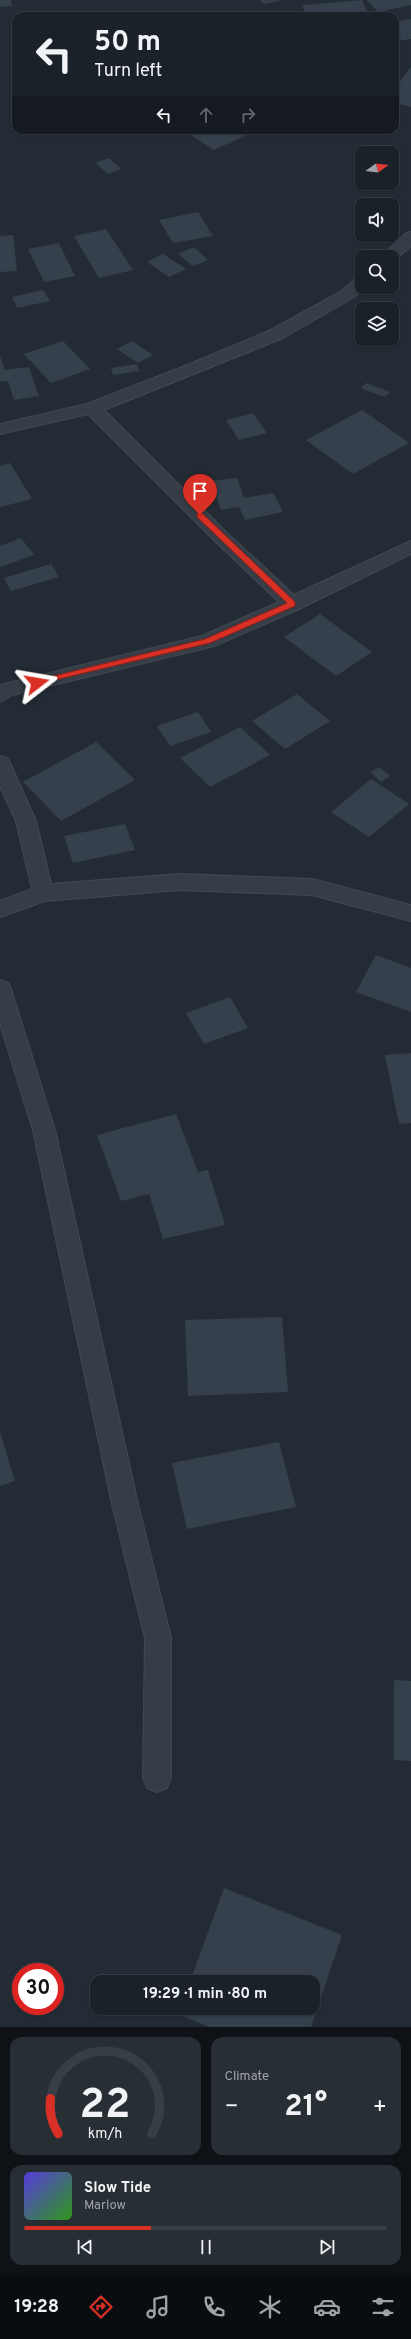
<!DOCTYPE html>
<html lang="en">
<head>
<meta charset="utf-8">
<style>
	body { margin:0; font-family:Overpass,sans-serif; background:#272e34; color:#f1f3f6; height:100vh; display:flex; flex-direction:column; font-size:15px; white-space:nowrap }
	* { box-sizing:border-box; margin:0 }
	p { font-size:13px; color:#9fa3a8 }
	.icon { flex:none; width:22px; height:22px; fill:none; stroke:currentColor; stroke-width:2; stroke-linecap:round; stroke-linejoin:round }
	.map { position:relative; height:2027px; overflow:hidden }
	.sheet { display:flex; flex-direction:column; gap:10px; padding:10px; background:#0e1216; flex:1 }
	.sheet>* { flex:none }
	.hud { position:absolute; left:12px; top:12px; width:387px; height:122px; border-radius:12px; box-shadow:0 1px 3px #0004,0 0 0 1px #383e45; background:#1a2128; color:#f1f3f6; overflow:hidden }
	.needle { width:26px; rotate:75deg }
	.tools { position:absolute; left:355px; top:146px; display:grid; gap:8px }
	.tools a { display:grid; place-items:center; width:44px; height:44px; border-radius:8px; background:#1a2128; box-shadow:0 1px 3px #0004,0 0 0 1px #383e45; font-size:20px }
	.speed { position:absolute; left:12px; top:1963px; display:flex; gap:8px; font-size:20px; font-weight:700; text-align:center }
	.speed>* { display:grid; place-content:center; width:52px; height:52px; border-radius:50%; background:#1a2128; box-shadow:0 1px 3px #0004,0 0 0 1px #383e45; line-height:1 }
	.speed .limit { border:6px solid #d22; background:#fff; color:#111 }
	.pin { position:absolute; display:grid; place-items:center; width:34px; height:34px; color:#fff; margin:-41px -17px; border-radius:50% 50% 50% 0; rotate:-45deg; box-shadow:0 0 4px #0007 }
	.pin .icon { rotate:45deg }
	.me { position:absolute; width:44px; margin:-22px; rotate:76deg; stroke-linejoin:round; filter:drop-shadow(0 0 3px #0008) }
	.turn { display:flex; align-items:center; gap:14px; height:84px; padding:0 16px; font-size:18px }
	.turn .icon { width:52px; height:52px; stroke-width:2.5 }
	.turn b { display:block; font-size:28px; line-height:34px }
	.lanes { display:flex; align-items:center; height:38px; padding:0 16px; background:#0003; justify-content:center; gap:20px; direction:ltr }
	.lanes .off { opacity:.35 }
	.big { font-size:30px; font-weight:700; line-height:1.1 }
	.sheet .widget { flex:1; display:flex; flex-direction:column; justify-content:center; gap:6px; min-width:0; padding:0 14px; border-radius:12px; background:#272e34 }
	.sheet .dial { align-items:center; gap:0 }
	.dial svg { height:104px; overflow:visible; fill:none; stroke:#383e45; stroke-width:7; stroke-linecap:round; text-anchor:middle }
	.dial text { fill:#f1f3f6; stroke:none }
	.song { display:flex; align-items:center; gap:12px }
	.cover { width:48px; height:48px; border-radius:6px; background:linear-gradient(135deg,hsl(250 70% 55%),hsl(110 70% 35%)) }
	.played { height:4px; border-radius:2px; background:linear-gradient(90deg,#d93025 35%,#383e45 35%) }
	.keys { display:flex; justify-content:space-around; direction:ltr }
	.heat { display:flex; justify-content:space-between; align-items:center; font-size:22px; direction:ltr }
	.sheet .tiles { flex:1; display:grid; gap:10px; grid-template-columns:1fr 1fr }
	.widget:last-child { grid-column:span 2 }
	.trip { position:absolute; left:90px; top:1975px; width:230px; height:40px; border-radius:12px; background:#1a2128; box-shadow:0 1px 3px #0004,0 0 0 1px #383e45; font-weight:700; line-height:40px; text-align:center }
	.menu { display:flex; height:64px; justify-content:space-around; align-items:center; background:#0a0d10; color:#9fa3a8 }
	.menu .icon { width:28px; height:28px }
	.menu .current { color:#d93025 }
	.menu b { font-size:18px; color:#f1f3f6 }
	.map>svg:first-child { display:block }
	.building { fill:#35404c }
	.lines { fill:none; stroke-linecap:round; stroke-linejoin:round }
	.street-casing { stroke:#424953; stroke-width:2 }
	.street { fill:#363d46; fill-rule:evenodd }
	.route { fill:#d93025; stroke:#8d1f18 }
</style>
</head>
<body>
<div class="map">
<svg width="411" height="2027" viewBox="0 0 411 2027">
	<rect width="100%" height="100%" fill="#232c35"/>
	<!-- building -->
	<g class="building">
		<path d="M 0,0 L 11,0 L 12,6 L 0,7 Z"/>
		<path d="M 260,0 L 280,0 L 280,1 L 263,4 Z"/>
		<path d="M 362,0 L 369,16 L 306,16 L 302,5 Z"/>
		<path d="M 367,0 L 411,0 L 411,5 L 378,12 Z"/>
		<path d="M 411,19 L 411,39 L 395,41 L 395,21 Z"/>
		<path d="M 411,67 L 411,107 L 395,103 L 395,87 Z"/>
		<path d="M 183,130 L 258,130 L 214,150 Z"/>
		<path d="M 109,158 L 121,169 L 108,174 L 95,163 Z"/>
		<path d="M 198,212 L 213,236 L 173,243 L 159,220 Z"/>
		<path d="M 106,229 L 133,270 L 99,278 L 74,236 Z"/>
		<path d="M 13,235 L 17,271 L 0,272 L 0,236 Z"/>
		<path d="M 59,243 L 75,276 L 44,282 L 28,249 Z"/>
		<path d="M 194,247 L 208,260 L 193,266 L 178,254 Z"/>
		<path d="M 163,254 L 186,269 L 169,277 L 147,262 Z"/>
		<path d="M 43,290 L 50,301 L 17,308 L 12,297 Z"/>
		<path d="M 63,341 L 90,369 L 51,383 L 24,354 Z"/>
		<path d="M 132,341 L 153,355 L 138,363 L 117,349 Z"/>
		<path d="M 0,356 L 5,370 L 29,367 L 39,396 L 14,400 L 8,381 L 0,382 Z"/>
		<path d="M 137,364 L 140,371 L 113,375 L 111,368 Z"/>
		<path d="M 366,383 L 390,392 L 384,397 L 361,388 Z"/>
		<path d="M 362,410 L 409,443 L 353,474 L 306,440 Z"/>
		<path d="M 253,413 L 267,433 L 239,440 L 226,420 Z"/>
		<path d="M 10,463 L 32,499 L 0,507 L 0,466 Z"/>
		<path d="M 237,478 L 244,498 L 273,493 L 283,512 L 245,520 L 239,507 L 221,510 L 211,481 Z"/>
		<path d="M 21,538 L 34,555 L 0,567 L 0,546 Z"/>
		<path d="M 51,564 L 59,577 L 11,591 L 4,578 Z"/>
		<path d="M 320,614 L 372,652 L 336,676 L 284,637 Z"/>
		<path d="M 297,694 L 330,721 L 285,749 L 252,721 Z"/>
		<path d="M 198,712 L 211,732 L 170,746 L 157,726 Z"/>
		<path d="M 240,727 L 270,755 L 210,787 L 180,758 Z"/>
		<path d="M 96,742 L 135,780 L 61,821 L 23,782 Z"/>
		<path d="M 379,767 L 390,776 L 381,782 L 370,772 Z"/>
		<path d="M 371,779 L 409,804 L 369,837 L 331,812 Z"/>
		<path d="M 125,824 L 135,850 L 73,863 L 64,836 Z"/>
		<path d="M 376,955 L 411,968 L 411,1012 L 356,992 Z"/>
		<path d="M 230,997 L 248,1028 L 204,1044 L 186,1013 Z"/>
		<path d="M 411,1053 L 411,1123 L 399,1124 L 385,1055 Z"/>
		<path d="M 176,1114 L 198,1172 L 208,1170 L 225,1225 L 163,1239 L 149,1194 L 121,1201 L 97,1135 Z"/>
		<path d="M 282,1317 L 288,1392 L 188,1396 L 185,1320 Z"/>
		<path d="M 0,1432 L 15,1481 L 0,1486 Z"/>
		<path d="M 279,1442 L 296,1507 L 187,1529 L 172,1463 Z"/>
		<path d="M 394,1680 L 411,1681 L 411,1761 L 394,1760 Z"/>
		<path d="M 224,1888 L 342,1935 L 311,2027 L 209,2027 L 178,2014 L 181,2008 L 313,2008 L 313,1982 L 190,1982 Z"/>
	</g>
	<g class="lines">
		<defs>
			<g id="street">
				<path d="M 411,232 L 411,246 L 395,260 L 392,261 L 392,257 L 381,257 L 405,234 Z"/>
				<path d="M 362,276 L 362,287 L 365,287 L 354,297 L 283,338 L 104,410 L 227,533 L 294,595 L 411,541 L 411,554 L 299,609 L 214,646 L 12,695 L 0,702 L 0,685 L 202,636 L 279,602 L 215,541 L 88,414 L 0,434 L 0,424 L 87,404 L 185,366 L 271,330 L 342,291 L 356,278 Z"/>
				<path d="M 0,756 L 7,758 L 10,763 L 36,821 L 51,884 L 179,874 L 312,879 L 411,905 L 411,921 L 312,895 L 179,890 L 45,901 L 0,917 L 0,901 L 32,889 L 16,821 L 0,786 Z"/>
				<path d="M 0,980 L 8,983 L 11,989 L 55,1130 L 138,1504 L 171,1638 L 171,1778 L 167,1788 L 157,1792 L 147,1788 L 143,1778 L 145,1638 L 112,1504 L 33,1130 L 0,1024 Z"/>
			</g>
		</defs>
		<!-- street casing -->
		<use href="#street" class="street-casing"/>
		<!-- street -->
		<use href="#street" class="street"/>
	</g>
	<!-- route -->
	<path class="route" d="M 197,513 L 202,513 L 295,602 L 295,606 L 210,643 L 34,685 L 34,681 L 37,680 L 205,639 L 287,603 L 197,517 Z"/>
</svg>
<div class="tools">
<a><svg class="needle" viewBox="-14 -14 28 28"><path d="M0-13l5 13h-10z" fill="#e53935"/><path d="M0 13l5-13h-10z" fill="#9fa3a8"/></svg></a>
<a><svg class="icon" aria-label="sound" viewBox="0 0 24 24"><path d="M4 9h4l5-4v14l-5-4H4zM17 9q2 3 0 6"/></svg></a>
<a><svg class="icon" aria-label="search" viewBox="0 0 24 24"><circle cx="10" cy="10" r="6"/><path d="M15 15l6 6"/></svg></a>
<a><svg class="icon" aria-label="layers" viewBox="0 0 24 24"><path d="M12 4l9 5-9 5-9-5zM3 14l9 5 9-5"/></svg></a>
</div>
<div class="speed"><div class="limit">30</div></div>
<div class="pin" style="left:200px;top:515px;background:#d93025"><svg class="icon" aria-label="arrive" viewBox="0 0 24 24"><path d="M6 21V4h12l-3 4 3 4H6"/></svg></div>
<svg class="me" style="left:37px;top:683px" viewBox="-20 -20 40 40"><path d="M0-17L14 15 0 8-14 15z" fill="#d93025" stroke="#fff" stroke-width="4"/></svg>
<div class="trip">19:29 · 1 min · 80 m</div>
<div class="hud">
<div class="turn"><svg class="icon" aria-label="left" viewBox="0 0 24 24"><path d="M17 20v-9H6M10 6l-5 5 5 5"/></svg><div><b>50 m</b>Turn left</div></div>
<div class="lanes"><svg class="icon" aria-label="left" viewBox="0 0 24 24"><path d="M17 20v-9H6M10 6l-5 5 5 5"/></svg><svg class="icon off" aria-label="ahead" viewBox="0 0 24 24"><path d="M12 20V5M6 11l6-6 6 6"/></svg><svg class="icon off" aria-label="right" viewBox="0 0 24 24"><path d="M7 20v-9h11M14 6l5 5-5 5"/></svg></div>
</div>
</div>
<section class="sheet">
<div class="tiles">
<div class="widget dial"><svg viewBox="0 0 100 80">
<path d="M14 69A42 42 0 1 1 86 69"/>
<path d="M14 69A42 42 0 0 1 8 42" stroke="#d93025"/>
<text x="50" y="56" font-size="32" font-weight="700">22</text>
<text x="50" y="72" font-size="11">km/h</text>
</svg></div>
<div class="widget"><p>Climate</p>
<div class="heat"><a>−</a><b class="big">21°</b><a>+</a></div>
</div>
<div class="widget">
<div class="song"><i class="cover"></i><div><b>Slow Tide</b><p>Marlow</p></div></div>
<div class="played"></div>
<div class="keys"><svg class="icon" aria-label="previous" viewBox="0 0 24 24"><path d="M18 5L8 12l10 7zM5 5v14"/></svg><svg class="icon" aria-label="pause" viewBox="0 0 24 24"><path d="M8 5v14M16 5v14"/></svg><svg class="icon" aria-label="next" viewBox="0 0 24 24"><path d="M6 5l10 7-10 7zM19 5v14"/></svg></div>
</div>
</div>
</section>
<nav class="menu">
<b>19:28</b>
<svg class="icon current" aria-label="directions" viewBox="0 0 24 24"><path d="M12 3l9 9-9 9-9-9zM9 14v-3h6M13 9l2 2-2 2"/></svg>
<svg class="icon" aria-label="music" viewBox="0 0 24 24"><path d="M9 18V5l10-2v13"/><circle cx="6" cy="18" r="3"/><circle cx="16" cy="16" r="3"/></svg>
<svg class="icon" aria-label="phone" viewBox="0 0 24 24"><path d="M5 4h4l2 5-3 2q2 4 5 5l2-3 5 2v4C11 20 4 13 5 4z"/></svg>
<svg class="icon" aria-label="climate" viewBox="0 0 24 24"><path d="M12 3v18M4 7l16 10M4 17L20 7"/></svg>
<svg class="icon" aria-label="car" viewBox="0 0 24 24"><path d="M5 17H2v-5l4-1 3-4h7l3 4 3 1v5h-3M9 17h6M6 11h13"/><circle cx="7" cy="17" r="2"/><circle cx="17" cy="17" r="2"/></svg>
<svg class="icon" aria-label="filters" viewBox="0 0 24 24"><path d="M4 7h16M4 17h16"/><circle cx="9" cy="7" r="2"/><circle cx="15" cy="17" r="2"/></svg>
</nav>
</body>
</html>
